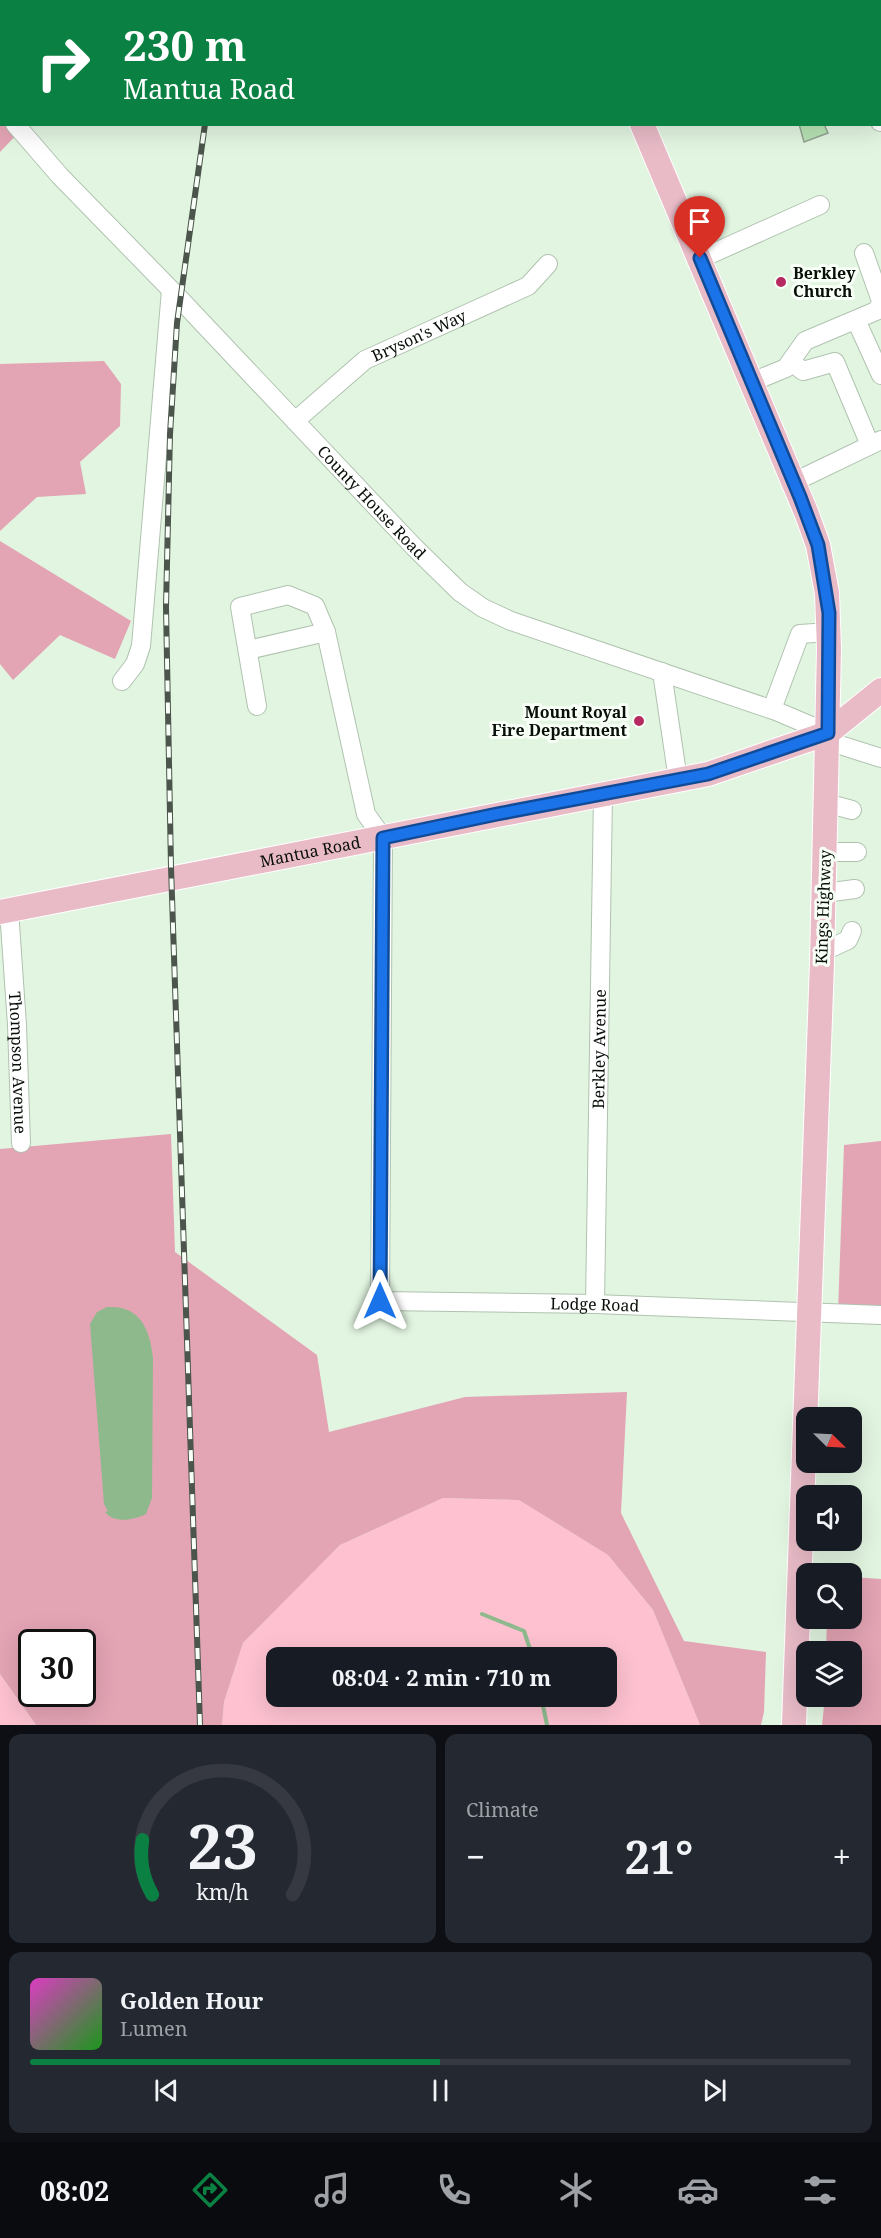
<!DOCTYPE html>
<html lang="en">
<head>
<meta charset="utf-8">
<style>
	body { margin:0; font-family:"Noto Serif",serif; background:#242831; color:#f1f3f6; height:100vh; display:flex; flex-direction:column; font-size:22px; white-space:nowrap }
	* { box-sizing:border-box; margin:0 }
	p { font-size:20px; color:#9ea1a6 }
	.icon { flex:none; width:33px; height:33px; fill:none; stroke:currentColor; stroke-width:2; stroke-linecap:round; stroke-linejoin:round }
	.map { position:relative; height:1725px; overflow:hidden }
	.drawer { display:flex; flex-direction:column; gap:9px; padding:9px; background:#0d0f14; flex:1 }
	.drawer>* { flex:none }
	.top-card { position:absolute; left:0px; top:0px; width:882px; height:126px; box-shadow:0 6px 24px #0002; background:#0b8043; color:#fff; overflow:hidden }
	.needle { width:39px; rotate:114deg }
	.buttons { position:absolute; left:796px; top:1407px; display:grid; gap:12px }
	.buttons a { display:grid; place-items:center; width:66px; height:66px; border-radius:12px; background:#171b24; box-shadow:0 6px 24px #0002; font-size:30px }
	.speed { position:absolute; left:18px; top:1629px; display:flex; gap:12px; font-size:30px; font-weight:700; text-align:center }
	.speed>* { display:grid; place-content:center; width:78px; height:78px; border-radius:50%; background:#171b24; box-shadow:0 6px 24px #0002; line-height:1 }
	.speed .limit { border:3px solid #111; border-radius:9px; background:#fff; color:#111 }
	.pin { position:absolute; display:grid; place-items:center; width:51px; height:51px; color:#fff; margin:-62px -26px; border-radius:50% 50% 50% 0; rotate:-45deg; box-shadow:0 0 6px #0007 }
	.pin .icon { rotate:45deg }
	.me { position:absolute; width:66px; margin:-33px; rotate:0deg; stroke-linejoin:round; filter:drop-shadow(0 0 4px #0008) }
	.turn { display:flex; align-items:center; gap:21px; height:126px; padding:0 24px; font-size:27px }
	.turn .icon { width:78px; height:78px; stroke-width:2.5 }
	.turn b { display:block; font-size:42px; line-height:51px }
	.big { font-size:45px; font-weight:700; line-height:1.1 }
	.drawer .widget { flex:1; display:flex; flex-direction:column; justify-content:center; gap:9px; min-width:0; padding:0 21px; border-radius:12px; background:#242831 }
	.drawer .dial { align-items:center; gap:0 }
	.dial svg { height:156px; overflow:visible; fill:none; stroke:#363941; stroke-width:7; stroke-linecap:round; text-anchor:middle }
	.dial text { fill:#f1f3f6; stroke:none }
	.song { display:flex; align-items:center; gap:18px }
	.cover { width:72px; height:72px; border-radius:9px; background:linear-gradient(135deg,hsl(310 70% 55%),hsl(120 70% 35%)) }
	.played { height:6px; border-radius:3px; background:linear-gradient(90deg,#0b8043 50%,#363941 50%) }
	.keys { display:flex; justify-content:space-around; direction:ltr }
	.heat { display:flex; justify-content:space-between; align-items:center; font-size:33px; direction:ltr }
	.drawer .tiles { flex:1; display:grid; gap:9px; grid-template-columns:1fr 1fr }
	.widget:last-child { grid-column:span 2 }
	.trip { position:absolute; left:266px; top:1647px; width:351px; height:60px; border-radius:12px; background:#171b24; box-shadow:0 6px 24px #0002; font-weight:700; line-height:60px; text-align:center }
	.tab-bar { display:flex; height:96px; justify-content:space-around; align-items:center; background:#090b0e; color:#9ea1a6 }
	.tab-bar .icon { width:42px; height:42px }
	.tab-bar .active { color:#0b8043 }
	.tab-bar b { font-size:27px; color:#f1f3f6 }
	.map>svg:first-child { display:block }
	.green { fill:#fdc1d0; fill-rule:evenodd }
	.forest { fill:#e3a4b4; fill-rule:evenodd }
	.water { fill:#8eb98d }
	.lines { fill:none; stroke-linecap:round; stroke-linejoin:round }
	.stream { stroke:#8eb98d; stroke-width:4 }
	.building { fill:#b7e3b5; stroke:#92a491; stroke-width:1.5 }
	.minor-casing { stroke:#b0c3b0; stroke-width:20 }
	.major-casing { stroke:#fff; stroke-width:26 }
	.minor { stroke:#fff; stroke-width:18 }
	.major { stroke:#e8bbc7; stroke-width:24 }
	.rail-casing { stroke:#4b554b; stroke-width:6 }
	.rail { stroke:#f7fff6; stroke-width:4; stroke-dasharray:11; stroke-linecap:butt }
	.route-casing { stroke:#114b97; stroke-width:15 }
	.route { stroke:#1a73e8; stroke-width:10 }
	.poi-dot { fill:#b62a61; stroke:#f7fff6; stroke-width:2 }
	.labels { text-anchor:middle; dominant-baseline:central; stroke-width:6; stroke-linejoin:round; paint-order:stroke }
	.poi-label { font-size:16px; font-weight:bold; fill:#080e08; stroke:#f7fff6; text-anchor:start }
	.street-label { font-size:16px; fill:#080e08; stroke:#f7fff6 }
</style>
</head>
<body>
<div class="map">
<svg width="881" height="1725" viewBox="0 0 881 1725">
	<rect width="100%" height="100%" fill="#e2f5e1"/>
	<!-- green -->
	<g class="green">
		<path d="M 443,1498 L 519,1500 L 608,1555 L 653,1610 L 700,1725 L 222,1725 L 224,1702 L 243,1643 L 340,1545 ZM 276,1658 L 606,1658 L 606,1696 L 276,1696 Z"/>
		<path d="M 0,1674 L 36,1725 L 0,1725 Z"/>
	</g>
	<!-- forest -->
	<g class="forest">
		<path d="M 0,105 L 2,124 L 18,125 L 22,129 L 0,152 Z"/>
		<path d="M 104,361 L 121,384 L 120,426 L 80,462 L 86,494 L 37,497 L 0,531 L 0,364 Z"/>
		<path d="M 0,541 L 131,621 L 115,659 L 60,635 L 13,680 L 0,664 Z"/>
		<path d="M 171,1134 L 175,1252 L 317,1355 L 329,1432 L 465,1397 L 627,1392 L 621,1513 L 684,1641 L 766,1652 L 764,1712 L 761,1725 L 700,1725 L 653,1610 L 608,1555 L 519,1500 L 443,1498 L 340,1545 L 243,1643 L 224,1702 L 222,1725 L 36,1725 L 0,1674 L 0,1149 ZM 32,1642 L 82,1642 L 82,1694 L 32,1694 Z"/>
		<path d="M 881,1141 L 881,1313 L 838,1312 L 844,1145 Z"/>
		<path d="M 852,1577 L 881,1579 L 881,1725 L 822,1725 L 825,1697 L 852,1696 L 852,1652 L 826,1651 L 827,1619 L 852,1618 Z"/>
	</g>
	<!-- water -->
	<path class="water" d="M 107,1307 C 140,1305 150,1329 153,1358 L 152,1498 L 146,1514 C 134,1520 114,1524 105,1512 L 108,1511 L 104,1504 L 90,1324 L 97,1312 Z"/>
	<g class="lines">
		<!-- stream -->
		<g class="stream">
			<path d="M 482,1614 L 524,1631 L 533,1658"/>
			<path d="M 541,1696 L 547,1725"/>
		</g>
	</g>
	<!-- building -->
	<path class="building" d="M 799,124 L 824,124 L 828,133 L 804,142 Z"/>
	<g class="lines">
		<defs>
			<g id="minor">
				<path d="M 820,0 L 821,2"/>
				<path d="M 79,2 L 79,0"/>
				<path d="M 0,83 L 2,81"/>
				<path d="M 0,107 L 2,108"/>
				<path d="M 880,122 L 881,122"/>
				<path id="s1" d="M 15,124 L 60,176 L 179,298 L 414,547 L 460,592 L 483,608 L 511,621 L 776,711 L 828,733 L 840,745 L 881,758"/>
				<path d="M 864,253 L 881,301"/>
				<path d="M 700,259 L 820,205"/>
				<path d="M 856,320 L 881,375"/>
				<path d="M 791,362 L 803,371 L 835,362 L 870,445"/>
				<path d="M 752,382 L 786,368 L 805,341 L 876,311 L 881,304"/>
				<path id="s2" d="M 295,421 L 365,360 L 528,286 L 548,264"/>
				<path d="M 794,482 L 881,440"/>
				<path d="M 248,650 L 326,632"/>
				<path d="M 662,672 L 678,780"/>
				<path d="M 122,681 L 135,664 L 141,646 L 171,290"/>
				<path id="s3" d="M 257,706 L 240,607 L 288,595 L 315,606 L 326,632 L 366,814 L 383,838 L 380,1301 L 595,1304 L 881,1315"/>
				<path d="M 772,709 L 800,634 L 829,632"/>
				<path d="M 826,803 L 852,810"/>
				<path d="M 825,852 L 857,852"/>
				<path d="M 824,893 L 855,889"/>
				<path id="s4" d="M 9,910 L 17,1025 L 21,1143"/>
				<path d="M 822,952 L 848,940 L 852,931"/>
				<path id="s5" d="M 595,1304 L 603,794"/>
			</g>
			<g id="major">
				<path d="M 589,0 L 589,2"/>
				<path d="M 642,124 L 806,512 L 818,545 L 827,593 L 829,649 L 822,963 L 794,1725"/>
				<path id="s6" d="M 0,912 L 708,774 L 828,733 L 881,690"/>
			</g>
		</defs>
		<!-- minor casing -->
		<use href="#minor" class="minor-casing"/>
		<!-- major casing -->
		<use href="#major" class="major-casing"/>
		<!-- minor -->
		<use href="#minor" class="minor"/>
		<!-- major -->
		<use href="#major" class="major"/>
		<defs>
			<g id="rail">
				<path d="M 224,2 L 224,0"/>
				<path d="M 200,1725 L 171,867 L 166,607 L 170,434 L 177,323 L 205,124"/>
			</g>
		</defs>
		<!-- rail casing -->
		<use href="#rail" class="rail-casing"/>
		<!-- rail -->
		<use href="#rail" class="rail"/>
	</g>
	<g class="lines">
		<defs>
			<path id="route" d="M 380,1301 L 383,838 L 497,814 L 708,774 L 828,733 L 829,613 L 818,545 L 800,497 L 700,258"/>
		</defs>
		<!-- route casing -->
		<use href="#route" class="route-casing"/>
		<!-- route -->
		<use href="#route" class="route"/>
	</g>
	<!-- markers -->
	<g class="poi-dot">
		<circle cx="781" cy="282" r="6"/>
		<circle cx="639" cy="721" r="6"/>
	</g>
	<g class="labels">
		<!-- poi labels -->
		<g class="poi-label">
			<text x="793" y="273">Berkley<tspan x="793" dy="18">Church</tspan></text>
			<text x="627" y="712" text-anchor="end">Mount Royal<tspan x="627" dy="18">Fire Department</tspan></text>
		</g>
		<!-- street labels -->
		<g class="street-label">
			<text stroke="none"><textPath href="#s2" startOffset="152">Bryson's Way</textPath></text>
			<text stroke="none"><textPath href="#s1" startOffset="520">County House Road</textPath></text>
			<text stroke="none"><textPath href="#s6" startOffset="316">Mantua Road</textPath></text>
			<text transform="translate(823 907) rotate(-88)">Kings Highway</text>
			<text stroke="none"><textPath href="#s5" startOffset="255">Berkley Avenue</textPath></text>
			<text stroke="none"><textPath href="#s4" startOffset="153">Thompson Avenue</textPath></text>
			<text stroke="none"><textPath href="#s3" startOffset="1101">Lodge Road</textPath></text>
		</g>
	</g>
</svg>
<div class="buttons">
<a><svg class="needle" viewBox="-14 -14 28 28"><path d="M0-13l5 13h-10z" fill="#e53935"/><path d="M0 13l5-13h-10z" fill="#9ea1a6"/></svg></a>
<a><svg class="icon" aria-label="sound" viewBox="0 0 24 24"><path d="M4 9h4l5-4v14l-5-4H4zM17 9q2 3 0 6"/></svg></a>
<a><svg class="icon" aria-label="search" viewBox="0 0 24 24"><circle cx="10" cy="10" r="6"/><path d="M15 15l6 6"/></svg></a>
<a><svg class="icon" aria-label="layers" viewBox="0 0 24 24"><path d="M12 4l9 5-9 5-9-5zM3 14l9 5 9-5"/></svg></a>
</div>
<div class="speed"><div class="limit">30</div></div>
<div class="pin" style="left:700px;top:258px;background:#d93025"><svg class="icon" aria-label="arrive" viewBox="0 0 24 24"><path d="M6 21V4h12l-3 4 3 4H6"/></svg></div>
<svg class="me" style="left:380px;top:1301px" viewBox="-20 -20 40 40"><path d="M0-17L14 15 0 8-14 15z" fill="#1a73e8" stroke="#fff" stroke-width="4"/></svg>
<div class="trip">08:04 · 2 min · 710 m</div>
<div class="top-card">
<div class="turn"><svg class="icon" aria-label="right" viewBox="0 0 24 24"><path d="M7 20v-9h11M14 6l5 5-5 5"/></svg><div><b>230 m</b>Mantua Road</div></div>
</div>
</div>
<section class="drawer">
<div class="tiles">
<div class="widget dial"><svg viewBox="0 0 100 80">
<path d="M14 69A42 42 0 1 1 86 69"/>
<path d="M14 69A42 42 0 0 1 9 41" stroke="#0b8043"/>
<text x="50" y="56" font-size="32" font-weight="700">23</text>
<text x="50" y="72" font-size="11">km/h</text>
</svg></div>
<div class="widget"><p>Climate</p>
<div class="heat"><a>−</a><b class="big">21°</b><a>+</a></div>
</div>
<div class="widget">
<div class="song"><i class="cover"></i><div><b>Golden Hour</b><p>Lumen</p></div></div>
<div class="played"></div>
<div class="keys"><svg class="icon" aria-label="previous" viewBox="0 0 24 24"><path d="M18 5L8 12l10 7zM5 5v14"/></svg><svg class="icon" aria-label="pause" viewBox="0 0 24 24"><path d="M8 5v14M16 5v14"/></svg><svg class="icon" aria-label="next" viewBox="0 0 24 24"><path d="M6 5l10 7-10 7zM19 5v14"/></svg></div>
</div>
</div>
</section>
<nav class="tab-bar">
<b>08:02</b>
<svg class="icon active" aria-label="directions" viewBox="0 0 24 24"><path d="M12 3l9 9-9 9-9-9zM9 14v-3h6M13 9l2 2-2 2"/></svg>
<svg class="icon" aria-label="music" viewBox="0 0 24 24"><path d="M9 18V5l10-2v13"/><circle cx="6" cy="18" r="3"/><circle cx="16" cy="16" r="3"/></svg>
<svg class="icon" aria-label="phone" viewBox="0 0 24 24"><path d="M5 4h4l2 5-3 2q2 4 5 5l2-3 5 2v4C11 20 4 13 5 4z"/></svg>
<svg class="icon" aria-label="climate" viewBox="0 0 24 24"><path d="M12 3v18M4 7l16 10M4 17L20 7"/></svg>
<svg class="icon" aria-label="car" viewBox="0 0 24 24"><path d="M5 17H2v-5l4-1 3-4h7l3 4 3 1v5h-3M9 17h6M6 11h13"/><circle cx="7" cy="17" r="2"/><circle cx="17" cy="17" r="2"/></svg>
<svg class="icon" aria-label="filters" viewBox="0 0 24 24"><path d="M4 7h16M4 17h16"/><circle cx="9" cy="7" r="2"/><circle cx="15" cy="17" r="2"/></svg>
</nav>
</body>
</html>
